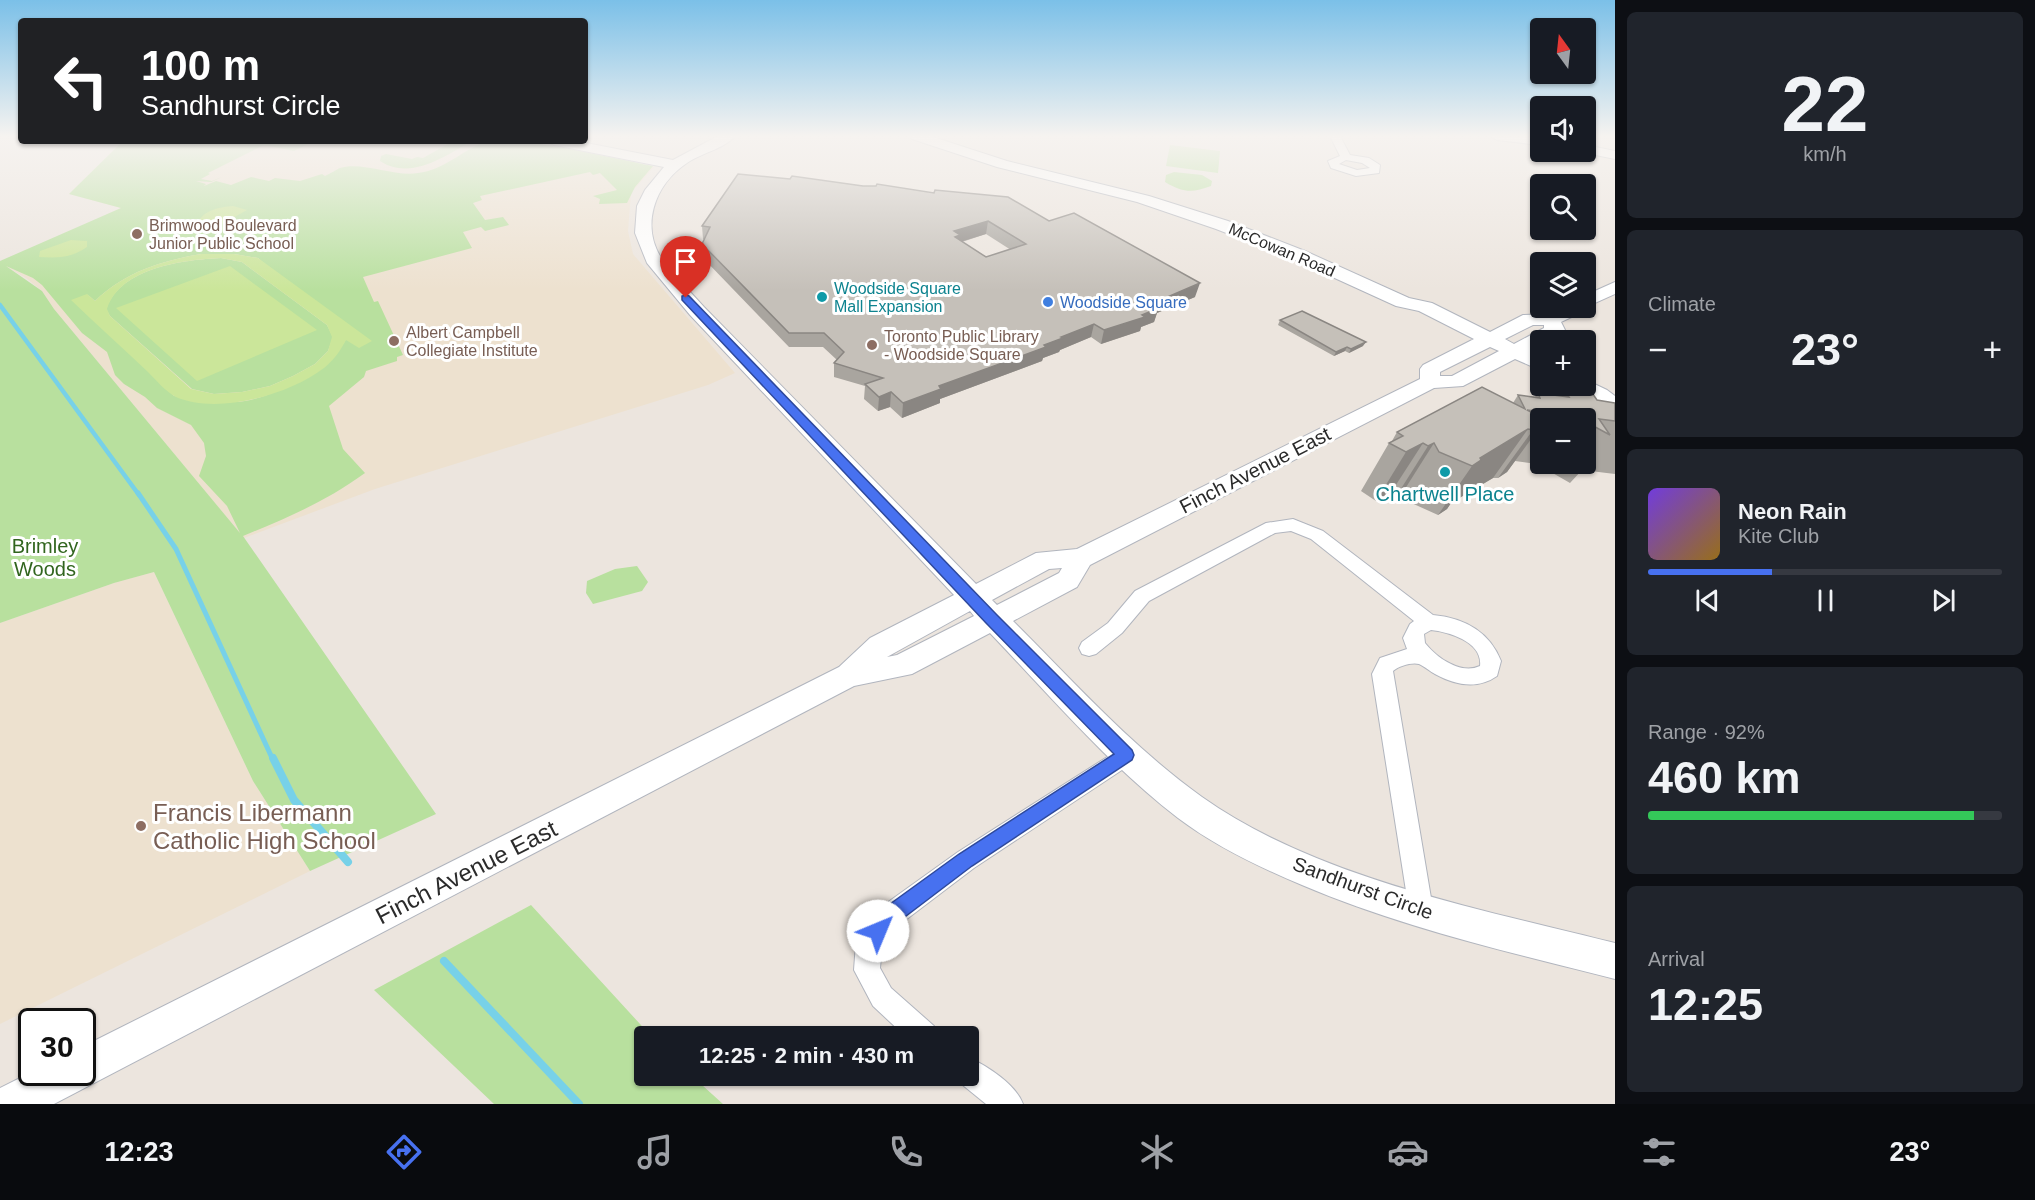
<!DOCTYPE html>
<html lang="en">
<head>
<meta charset="utf-8">
<style>
	body { margin:0; font-family:Arial,sans-serif; background:#20242c; color:#f1f3f6; height:100vh; display:flex; flex-direction:column; font-size:22px; white-space:nowrap }
	* { box-sizing:border-box; margin:0 }
	p { font-size:20px; color:#9ea1a6 }
	.icon { flex:none; width:33px; height:33px; fill:none; stroke:currentColor; stroke-width:2; stroke-linecap:round; stroke-linejoin:round }
	.map { position:relative; flex:1; overflow:hidden }
	.panel { display:flex; flex-direction:column; gap:12px; padding:12px; background:#0d0f14; width:420px }
	.panel>* { flex:none }
	.hud { position:absolute; left:18px; top:18px; width:570px; height:126px; border-radius:6px; box-shadow:0 2px 4px #0004; background:#202124; color:#fff; overflow:hidden }
	.needle { width:39px; rotate:345deg }
	.controls { position:absolute; left:1530px; top:18px; display:grid; gap:12px }
	.controls a { display:grid; place-items:center; width:66px; height:66px; border-radius:6px; background:#171b24; box-shadow:0 2px 4px #0004; font-size:30px }
	.speed { position:absolute; left:18px; top:1008px; display:flex; gap:12px; font-size:30px; font-weight:700; text-align:center }
	.speed>* { display:grid; place-content:center; width:78px; height:78px; border-radius:50%; background:#171b24; box-shadow:0 2px 4px #0004; line-height:1 }
	.speed .limit { border:3px solid #111; border-radius:9px; background:#fff; color:#111 }
	.pin { position:absolute; display:grid; place-items:center; width:51px; height:51px; color:#fff; margin:-62px -26px; border-radius:50% 50% 50% 0; rotate:-45deg; box-shadow:0 0 6px #0007 }
	.pin .icon { rotate:45deg }
	.me { position:absolute; width:66px; margin:-33px; rotate:45deg; stroke-linejoin:round; filter:drop-shadow(0 0 4px #0008) }
	.turn { display:flex; align-items:center; gap:21px; height:126px; padding:0 24px; font-size:27px }
	.turn .icon { width:78px; height:78px; stroke-width:2.5 }
	.turn b { display:block; font-size:42px; line-height:51px }
	.big { font-size:45px; font-weight:700; line-height:1.1 }
	.panel .card { flex:1; display:flex; flex-direction:column; justify-content:center; gap:9px; min-width:0; padding:0 21px; border-radius:9px; background:#20242c }
	.panel .dial { align-items:center; gap:0 }
	.dial b { font-size:78px; line-height:1 }
	.song { display:flex; align-items:center; gap:18px }
	.cover { width:72px; height:72px; border-radius:9px; background:linear-gradient(135deg,hsl(260 70% 55%),hsl(40 70% 35%)) }
	.played { height:6px; border-radius:3px; background:linear-gradient(90deg,#4771f0 35%,#363941 35%) }
	.keys { display:flex; justify-content:space-around; direction:ltr }
	.heat { display:flex; justify-content:space-between; align-items:center; font-size:33px; direction:ltr }
	.charge { height:9px; border-radius:4px; background:linear-gradient(90deg,#34c759 92%,#363941 0) }
	.trip { position:absolute; left:634px; top:1026px; width:345px; height:60px; border-radius:6px; background:#171b24; box-shadow:0 2px 4px #0004; font-weight:700; line-height:60px; text-align:center }
	.menu { display:flex; height:96px; justify-content:space-around; align-items:center; background:#090b0e; color:#9ea1a6 }
	.menu .icon { width:42px; height:42px }
	.menu .current { color:#4771f0 }
	.menu b { font-size:27px; color:#f1f3f6 }
	main { display:flex; flex:1; min-height:0 }
	.map>svg:first-child { display:block }
	.education { fill:#ede1cf }
	.green { fill:#b8e09e; fill-rule:evenodd }
	.pitch { fill:#cbe69a; fill-rule:evenodd }
	.lines { fill:none; stroke-linecap:round; stroke-linejoin:round }
	.stream-far2 { stroke:#77d1e8; stroke-width:4.5 }
	.stream-far1 { stroke:#77d1e8; stroke-width:5 }
	.stream { stroke:#77d1e8; stroke-width:8 }
	.street-casing { stroke:#b1b5be; stroke-width:2 }
	.secondary-casing { stroke:#b1b5be; stroke-width:2 }
	.street { fill:#fff; fill-rule:evenodd }
	.secondary { fill:#fff; fill-rule:evenodd }
	.wall { fill:#a9a59f; fill-rule:evenodd }
	.shaded-wall { fill:#8a8682 }
	.building { fill:#c5c0b9; stroke:#8a8682; stroke-width:1.5; fill-rule:evenodd }
	.route { fill:#4771f0; stroke:#2e499c; stroke-width:1.5 }
	.education-dot { fill:#8d6e63; stroke:#fff; stroke-width:2 }
	.culture-dot { fill:#0f9aa8; stroke:#fff; stroke-width:2 }
	.shop-dot { fill:#3f7fe0; stroke:#fff; stroke-width:2 }
	.labels { text-anchor:middle; dominant-baseline:central; stroke-width:6; stroke-linejoin:round; paint-order:stroke }
	.far-education-label { font-size:16px; fill:#785e54; stroke:#fff; text-anchor:start }
	.far-street-label { font-size:16px; fill:#2b2b2b; stroke:#fff }
	.far-culture-label { font-size:16px; fill:#0d838f; stroke:#fff; text-anchor:start }
	.far-shop-label { font-size:16px; fill:#366cbe; stroke:#fff; text-anchor:start }
	.street-label { font-size:20px; fill:#2b2b2b; stroke:#fff }
	.culture-label { font-size:20px; fill:#0d838f; stroke:#fff }
	.park-label { font-size:20px; fill:#31651e; stroke:#fff }
	.near-education-label { font-size:24px; fill:#785e54; stroke:#fff; text-anchor:start }
	.near-street-label { font-size:24px; fill:#2b2b2b; stroke:#fff }
</style>
</head>
<body>
<main>
<div class="map">
<svg width="1615" height="1104" viewBox="0 0 1615 1104">
	<rect width="100%" height="100%" fill="#ece5de"/>
	<!-- education -->
	<g class="education">
		<path d="M 123,141 L 520,141 L 654,167 L 631,193 L 628,231 L 633,254 L 735,373 L 708,385 L 375,489 L 244,538 L 54,309 L 42,291 L 26,278 L 0,263 L 121,208 L 69,194 Z"/>
		<path d="M 154,572 L 253,781 L 310,871 L 0,1024 L 0,623 L 114,583 Z"/>
	</g>
	<!-- green -->
	<g class="green">
		<path d="M 123,141 L 314,141 L 294,151 L 264,145 L 208,173 L 210,174 L 201,179 L 212,181 L 222,177 L 211,182 L 196,181 L 206,184 L 204,186 L 216,181 L 231,185 L 251,177 L 269,181 L 275,178 L 300,181 L 322,174 L 325,176 C 330,174 337,169 340,168 C 362,161 394,177 418,173 C 444,170 461,151 485,142 C 509,133 622,160 653,166 L 635,187 L 627,203 L 599,204 L 600,199 L 593,196 L 617,190 L 600,173 L 593,175 L 590,172 L 480,196 L 482,200 L 473,203 L 485,220 L 503,217 L 509,225 L 485,231 L 481,227 L 463,232 L 472,248 L 363,277 L 374,302 L 378,301 L 403,355 L 397,357 L 397,361 L 366,371 L 364,377 L 329,406 L 343,449 L 365,473 C 325,502 289,517 243,536 L 436,814 L 310,871 L 253,781 L 154,572 L 114,583 L 0,623 L 0,261 L 121,208 L 69,194 ZM 201,254 L 234,254 L 258,258 L 346,339 C 331,369 268,401 235,402 C 215,403 193,398 174,396 L 87,294 L 95,301 C 125,272 161,261 201,254 ZM 6,266 L 33,278 L 42,285 L 82,333 L 107,352 L 115,375 L 124,384 L 145,397 L 157,408 L 191,425 L 204,443 L 206,456 L 199,476 L 227,506 L 240,533 L 54,309 L 42,291 Z"/>
		<path d="M 445,141 L 472,141 C 445,156 411,181 380,161 L 381,156 L 386,154 L 412,159 L 417,157 L 423,158 L 448,144 L 444,142 Z"/>
		<path d="M 1170,145 L 1220,151 L 1218,173 L 1166,166 Z"/>
		<path d="M 1174,172 L 1202,175 L 1212,181 L 1211,186 C 1192,193 1184,193 1165,182 L 1166,175 Z"/>
		<path d="M 221,258 L 242,262 L 327,325 L 333,337 L 328,351 L 315,364 L 293,376 L 270,386 L 242,392 L 214,394 L 192,389 L 110,316 L 106,309 C 121,267 183,260 221,258 Z"/>
		<path d="M 637,566 L 648,582 L 642,591 L 593,604 L 586,593 L 587,581 L 615,569 Z"/>
		<path d="M 531,905 L 651,1036 L 645,1036 L 645,1076 L 692,1076 L 723,1104 L 494,1104 L 374,990 Z"/>
	</g>
	<!-- pitch -->
	<g class="pitch">
		<path d="M 233,206 L 247,210 L 222,224 L 198,222 C 204,210 220,207 233,206 Z"/>
		<path d="M 71,240 L 87,241 L 87,247 C 71,258 58,258 39,257 L 40,251 Z"/>
		<path d="M 201,254 L 234,254 L 258,258 L 372,341 L 359,348 L 346,340 C 341,350 333,361 324,368 C 289,395 217,415 176,397 C 166,392 156,380 148,372 C 123,348 97,325 71,300 L 87,294 L 95,301 C 125,272 161,261 201,254 ZM 221,258 L 242,262 L 327,325 L 332,337 L 328,351 L 315,364 L 293,376 L 270,386 L 242,392 L 214,394 L 191,389 L 110,316 L 107,309 C 121,267 183,260 221,258 Z"/>
		<path d="M 230,266 L 317,330 L 197,381 L 116,308 Z"/>
	</g>
	<g class="lines">
		<!-- stream-far2 -->
		<path class="stream-far2" d="M 0,305 L 139,495"/>
		<!-- stream-far1 -->
		<path class="stream-far1" d="M 138,493 L 176,549 L 273,760"/>
		<!-- stream -->
		<g class="stream">
			<path d="M 273,758 L 294,800 L 348,862"/>
			<path d="M 444,961 L 579,1104"/>
		</g>
		<defs>
			<g id="street">
				<path d="M 1330,136 L 1340,136 L 1350,155 L 1369,158 L 1380,165 L 1379,173 L 1356,176 L 1331,168 L 1328,161 L 1340,156 ZM 1346,160 L 1362,163 L 1370,168 L 1357,170 L 1339,164 Z"/>
				<path d="M 1293,519 L 1323,531 L 1433,615 C 1464,618 1489,631 1501,661 L 1497,676 C 1477,690 1455,685 1435,674 C 1431,672 1424,666 1419,664 C 1412,662 1399,666 1393,671 L 1433,910 L 1430,919 L 1421,922 L 1412,919 L 1409,910 L 1372,674 L 1380,658 L 1407,649 L 1403,638 L 1410,624 L 1414,621 L 1311,539 L 1291,531 L 1275,533 L 1149,601 L 1122,633 L 1096,654 L 1089,656 L 1082,654 L 1079,648 L 1082,642 L 1108,623 L 1135,591 L 1266,523 ZM 1431,630 C 1449,632 1483,642 1480,666 C 1461,675 1437,658 1425,643 L 1424,634 Z"/>
				<path d="M 1126,745 L 1134,748 L 1137,755 L 1134,762 L 974,868 L 895,928 L 882,947 L 880,968 L 891,988 L 934,1026 L 938,1036 L 905,1036 L 873,1006 L 854,970 L 856,943 L 877,910 L 958,852 Z"/>
				<path d="M 969,1058 C 988,1066 1016,1085 1023,1104 L 986,1104 L 959,1082 L 956,1076 L 969,1076 Z"/>
			</g>
			<g id="secondary">
				<path d="M 718,136 L 735,136 C 724,149 701,153 687,163 C 654,185 639,228 664,262 C 676,278 691,292 704,307 L 976,584 L 1036,553 L 1077,549 L 1420,379 L 1420,369 L 1423,365 L 1474,339 L 1419,311 L 1396,306 L 1293,259 L 1216,229 L 1137,202 L 997,167 L 912,139 L 910,136 L 930,136 L 1007,161 L 1149,196 L 1228,221 L 1305,251 L 1409,298 L 1432,303 L 1490,332 L 1523,315 L 1548,314 L 1561,308 L 1584,308 L 1582,312 L 1561,322 L 1565,330 C 1559,338 1550,340 1540,340 L 1540,345 L 1530,351 L 1540,356 L 1540,370 L 1515,359 L 1463,386 L 1434,388 L 1090,565 L 1077,587 L 1013,621 C 1074,682 1132,747 1202,797 C 1316,878 1480,909 1615,943 L 1615,979 C 1509,952 1403,928 1302,885 C 1259,867 1215,846 1178,818 C 1108,764 1051,697 990,633 L 912,674 L 854,686 L 54,1104 L 0,1104 L 0,1088 L 32,1072 L 82,1072 L 82,1047 L 839,667 L 870,638 L 954,595 L 690,315 L 647,263 L 635,233 L 637,206 L 645,190 L 664,167 L 554,145 L 547,141 L 576,141 L 673,160 ZM 1533,325 L 1544,325 L 1544,328 L 1514,344 L 1505,339 ZM 1490,347 L 1499,351 L 1452,376 L 1440,376 L 1440,372 ZM 1062,568 L 1059,573 L 997,605 L 992,600 L 1049,569 ZM 970,611 L 974,616 L 897,655 L 887,657 Z"/>
				<path d="M 1490,136 L 1540,137 L 1540,145 L 1497,140 Z"/>
				<path d="M 1586,145 L 1615,151 L 1615,159 L 1581,152 L 1586,152 Z"/>
				<path d="M 1615,282 L 1615,294 L 1586,307 L 1586,295 Z"/>
				<path d="M 1586,380 L 1607,390 L 1615,396 L 1615,414 C 1607,412 1577,391 1574,386 L 1586,386 Z"/>
			</g>
		</defs>
		<!-- street casing -->
		<use href="#street" class="street-casing"/>
		<!-- secondary casing -->
		<use href="#secondary" class="secondary-casing"/>
		<!-- street -->
		<use href="#street" class="street"/>
		<!-- secondary -->
		<use href="#secondary" class="secondary"/>
	</g>
	<!-- wall -->
	<g class="wall">
		<path d="M 738,174 L 1049,221 L 1195,297 L 1157,313 L 1154,322 L 1141,327 L 1140,331 L 1101,344 L 1091,337 L 1060,350 L 1059,352 L 1043,358 L 1042,361 L 940,399 L 940,403 L 902,418 L 890,407 L 878,411 L 864,399 L 865,386 L 834,377 L 834,363 L 837,360 L 823,347 L 789,347 L 703,258 L 702,244 L 704,239 L 703,239 L 702,226 ZM 986,234 L 1011,250 L 986,257 L 962,242 Z"/>
		<path d="M 1280,320 L 1363,346 L 1349,353 L 1345,351 L 1334,356 L 1278,325 Z"/>
		<path d="M 1556,386 L 1584,386 L 1597,400 L 1615,403 L 1615,474 L 1582,470 L 1570,483 L 1537,464 L 1515,461 L 1507,472 L 1498,478 L 1493,478 L 1451,503 L 1447,509 L 1438,515 L 1407,501 L 1403,492 L 1397,495 L 1392,491 L 1376,501 L 1361,491 L 1389,443 L 1392,441 L 1397,432 L 1513,403 L 1518,395 L 1535,397 L 1538,393 L 1549,394 ZM 1540,418 L 1586,418 L 1586,464 L 1540,464 Z"/>
	</g>
	<!-- shaded-wall -->
	<g class="shaded-wall">
		<path d="M 988,221 L 986,234 L 960,242 L 953,250 L 954,231 Z"/>
		<path d="M 1200,283 L 1195,297 L 1157,313 L 1154,322 L 1141,327 L 1140,331 L 1101,344 L 1104,330 L 1142,315 L 1151,304 Z"/>
		<path d="M 1094,324 L 1091,337 L 1060,350 L 1059,352 L 1043,358 L 1042,361 L 940,399 L 940,403 L 902,418 L 903,403 L 939,386 L 1044,345 L 1061,337 Z"/>
		<path d="M 1366,342 L 1363,346 L 1349,353 L 1351,349 Z"/>
		<path d="M 1347,347 L 1345,351 L 1334,356 L 1336,352 Z"/>
		<path d="M 891,392 L 890,407 L 878,411 L 879,397 Z"/>
		<path d="M 1540,425 L 1540,427 L 1507,472 L 1498,478 L 1533,430 Z"/>
		<path d="M 1528,429 L 1493,478 L 1451,503 L 1447,509 L 1438,515 L 1472,466 L 1480,458 Z"/>
		<path d="M 1423,443 L 1392,491 L 1376,501 L 1406,452 Z"/>
		<path d="M 1434,443 L 1403,492 L 1397,495 L 1428,446 Z"/>
	</g>
	<!-- building -->
	<g class="building">
		<path d="M 738,174 L 790,179 L 792,176 L 863,186 L 876,186 L 877,184 L 934,193 L 935,190 L 1008,197 L 1049,221 L 1074,213 L 1200,283 L 1151,304 L 1159,308 L 1142,315 L 1145,317 L 1104,330 L 1094,324 L 1061,337 L 1063,338 L 1044,345 L 1046,347 L 939,386 L 941,389 L 903,403 L 891,392 L 879,397 L 865,384 L 883,378 L 834,363 L 844,352 L 824,333 L 789,333 L 702,244 L 710,227 L 702,226 ZM 988,221 L 1026,244 L 986,257 L 955,237 L 960,235 L 954,231 Z"/>
		<path d="M 1302,311 L 1366,342 L 1351,349 L 1347,347 L 1336,352 L 1280,320 Z"/>
		<path d="M 1562,386 L 1584,386 L 1588,387 L 1597,400 L 1615,403 L 1615,421 L 1599,419 L 1610,435 L 1586,422 L 1586,418 L 1579,418 L 1574,416 L 1527,410 L 1537,415 L 1540,421 L 1540,425 L 1533,430 L 1528,429 L 1480,458 L 1481,460 L 1472,466 L 1439,452 L 1434,443 L 1428,446 L 1423,443 L 1406,452 L 1389,443 L 1403,436 L 1397,432 L 1482,387 L 1525,409 L 1518,395 L 1540,398 L 1538,393 L 1569,397 Z"/>
	</g>
	<!-- sky -->
	<linearGradient id="sky" x2="0" y2="1"><stop stop-color="#7bc0e8"/><stop offset="0.47" stop-color="#f6f3f0"/><stop offset="1" stop-color="#f6f3f0" stop-opacity="0"/></linearGradient>
	<rect width="1615" height="290" fill="url(#sky)"/>
	<!-- route -->
	<path class="route" d="M 686,295 L 689,296 L 997,615 L 1132,750 L 1134,755 L 1132,760 L 972,866 L 893,926 L 884,938 L 878,941 L 871,938 L 868,931 L 879,912 L 959,854 L 1114,754 L 986,623 L 682,300 L 682,296 Z"/>
	<!-- markers -->
	<g class="education-dot">
		<circle cx="137" cy="234" r="6"/>
		<circle cx="394" cy="341" r="6"/>
		<circle cx="872" cy="345" r="6"/>
		<circle cx="141" cy="826" r="6"/>
	</g>
	<g class="culture-dot">
		<circle cx="822" cy="297" r="6"/>
		<circle cx="1445" cy="472" r="6"/>
	</g>
	<circle class="shop-dot" cx="1048" cy="302" r="6"/>
	<g class="labels">
		<!-- far-education labels -->
		<g class="far-education-label">
			<text x="149" y="225">Brimwood Boulevard<tspan x="149" dy="18">Junior Public School</tspan></text>
			<text x="406" y="332">Albert Campbell<tspan x="406" dy="18">Collegiate Institute</tspan></text>
			<text x="884" y="336">Toronto Public Library<tspan x="884" dy="18">- Woodside Square</tspan></text>
		</g>
		<!-- far-street labels -->
		<g class="far-street-label">
			<text transform="translate(1282 250) rotate(23)">McCowan Road</text>
		</g>
		<!-- far-culture labels -->
		<g class="far-culture-label">
			<text x="834" y="288">Woodside Square<tspan x="834" dy="18">Mall Expansion</tspan></text>
		</g>
		<!-- far-shop labels -->
		<g class="far-shop-label">
			<text x="1060" y="302">Woodside Square</text>
		</g>
		<!-- street labels -->
		<g class="street-label">
			<text transform="translate(1255 470) rotate(-27)">Finch Avenue East</text>
			<text transform="translate(1363 888) rotate(20)">Sandhurst Circle</text>
		</g>
		<!-- culture labels -->
		<g class="culture-label">
			<text x="1445" y="494">Chartwell Place</text>
		</g>
		<!-- park labels -->
		<g class="park-label">
			<text x="45" y="546">Brimley<tspan x="45" dy="23">Woods</tspan></text>
		</g>
		<!-- near-education labels -->
		<g class="near-education-label">
			<text x="153" y="812">Francis Libermann<tspan x="153" dy="28">Catholic High School</tspan></text>
		</g>
		<!-- near-street labels -->
		<g class="near-street-label">
			<text transform="translate(466 872) rotate(-27)">Finch Avenue East</text>
		</g>
	</g>
</svg>
<div class="controls">
<a><svg class="needle" viewBox="-14 -14 28 28"><path d="M0-13l5 13h-10z" fill="#e53935"/><path d="M0 13l5-13h-10z" fill="#9ea1a6"/></svg></a>
<a><svg class="icon" aria-label="sound" viewBox="0 0 24 24"><path d="M4 9h4l5-4v14l-5-4H4zM17 9q2 3 0 6"/></svg></a>
<a><svg class="icon" aria-label="search" viewBox="0 0 24 24"><circle cx="10" cy="10" r="6"/><path d="M15 15l6 6"/></svg></a>
<a><svg class="icon" aria-label="layers" viewBox="0 0 24 24"><path d="M12 4l9 5-9 5-9-5zM3 14l9 5 9-5"/></svg></a>
<a>+</a>
<a>−</a>
</div>
<div class="speed"><div class="limit">30</div></div>
<div class="pin" style="left:686px;top:298px;background:#d93025"><svg class="icon" aria-label="arrive" viewBox="0 0 24 24"><path d="M6 21V4h12l-3 4 3 4H6"/></svg></div>
<svg class="me" style="left:878px;top:931px" viewBox="-20 -20 40 40"><circle r="19" fill="#fff"/><path d="M0-13L10 11 0 6-10 11z" fill="#4771f0"/></svg>
<div class="trip">12:25 · 2 min · 430 m</div>
<div class="hud">
<div class="turn"><svg class="icon" aria-label="left" viewBox="0 0 24 24"><path d="M17 20v-9H6M10 6l-5 5 5 5"/></svg><div><b>100 m</b>Sandhurst Circle</div></div>
</div>
</div>
<section class="panel">
<div class="card dial"><b>22</b><p>km/h</p></div>
<div class="card"><p>Climate</p>
<div class="heat"><a>−</a><b class="big">23°</b><a>+</a></div>
</div>
<div class="card">
<div class="song"><i class="cover"></i><div><b>Neon Rain</b><p>Kite Club</p></div></div>
<div class="played"></div>
<div class="keys"><svg class="icon" aria-label="previous" viewBox="0 0 24 24"><path d="M18 5L8 12l10 7zM5 5v14"/></svg><svg class="icon" aria-label="pause" viewBox="0 0 24 24"><path d="M8 5v14M16 5v14"/></svg><svg class="icon" aria-label="next" viewBox="0 0 24 24"><path d="M6 5l10 7-10 7zM19 5v14"/></svg></div>
</div>
<div class="card"><p>Range · 92%</p><b class="big">460 km</b><div class="charge"></div></div>
<div class="card"><p>Arrival</p><b class="big">12:25</b></div>
</section>
</main>
<nav class="menu">
<b>12:23</b>
<svg class="icon current" aria-label="directions" viewBox="0 0 24 24"><path d="M12 3l9 9-9 9-9-9zM9 14v-3h6M13 9l2 2-2 2"/></svg>
<svg class="icon" aria-label="music" viewBox="0 0 24 24"><path d="M9 18V5l10-2v13"/><circle cx="6" cy="18" r="3"/><circle cx="16" cy="16" r="3"/></svg>
<svg class="icon" aria-label="phone" viewBox="0 0 24 24"><path d="M5 4h4l2 5-3 2q2 4 5 5l2-3 5 2v4C11 20 4 13 5 4z"/></svg>
<svg class="icon" aria-label="climate" viewBox="0 0 24 24"><path d="M12 3v18M4 7l16 10M4 17L20 7"/></svg>
<svg class="icon" aria-label="car" viewBox="0 0 24 24"><path d="M5 17H2v-5l4-1 3-4h7l3 4 3 1v5h-3M9 17h6M6 11h13"/><circle cx="7" cy="17" r="2"/><circle cx="17" cy="17" r="2"/></svg>
<svg class="icon" aria-label="filters" viewBox="0 0 24 24"><path d="M4 7h16M4 17h16"/><circle cx="9" cy="7" r="2"/><circle cx="15" cy="17" r="2"/></svg>
<b>23°</b>
</nav>
</body>
</html>
